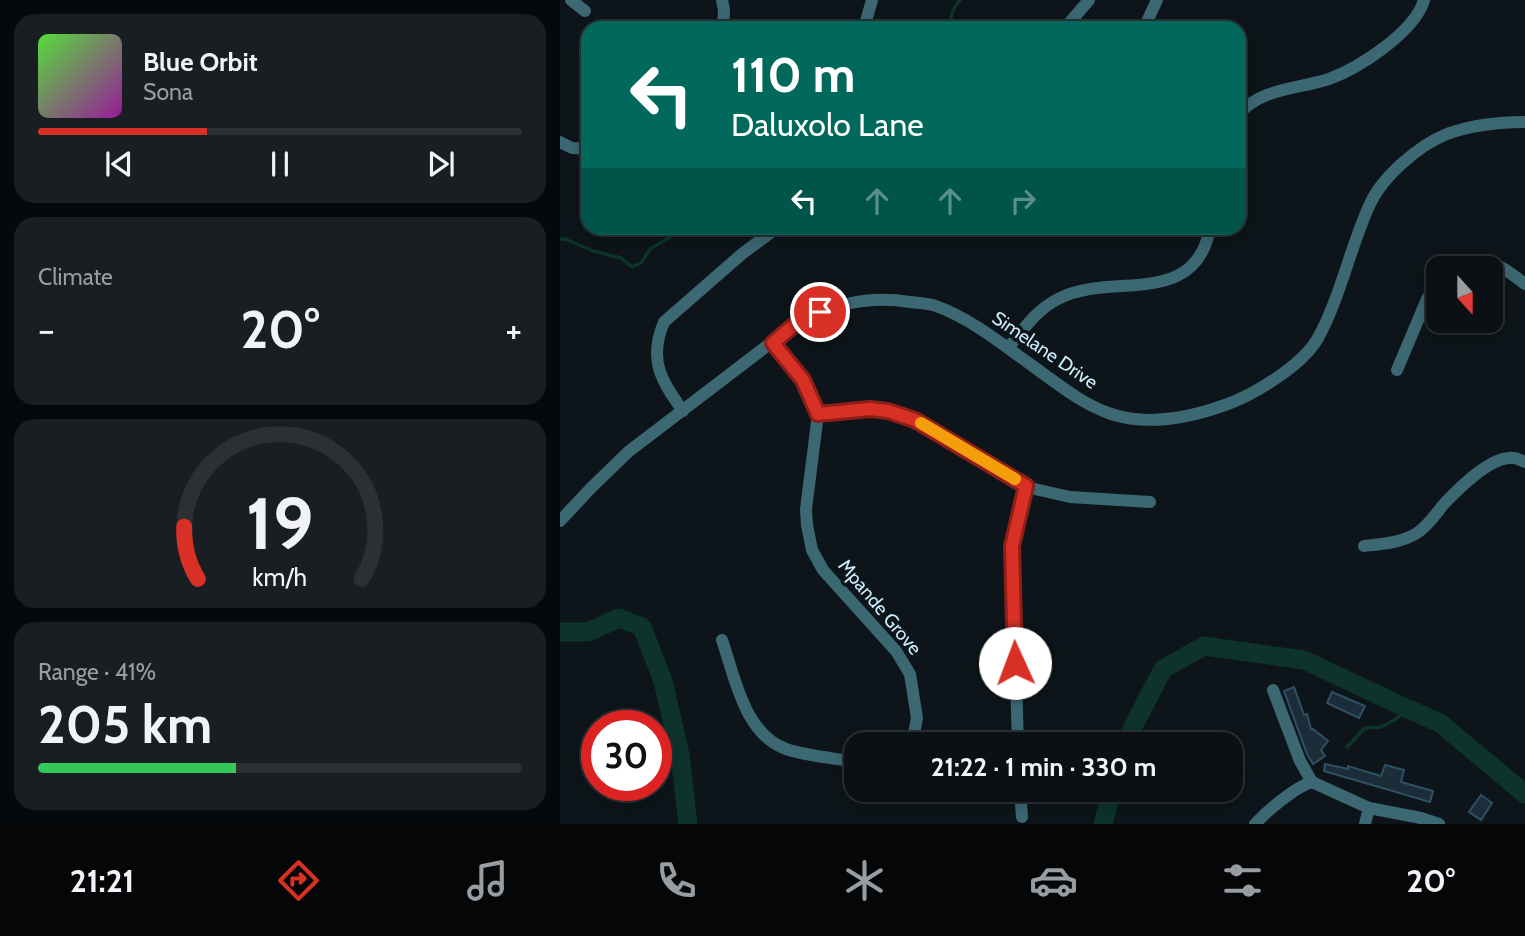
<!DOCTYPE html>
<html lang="en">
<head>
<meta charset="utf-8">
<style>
	body { margin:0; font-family:Cabin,sans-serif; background:#181e22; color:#f1f3f6; height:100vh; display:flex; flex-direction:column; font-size:26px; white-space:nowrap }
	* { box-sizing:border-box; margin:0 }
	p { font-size:23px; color:#999da0 }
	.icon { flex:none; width:38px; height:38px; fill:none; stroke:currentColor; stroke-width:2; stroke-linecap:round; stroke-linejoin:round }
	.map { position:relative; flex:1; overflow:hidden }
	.side { display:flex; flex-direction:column; gap:14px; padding:14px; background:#06090b; width:560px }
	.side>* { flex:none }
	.guide { position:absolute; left:21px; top:21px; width:665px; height:214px; border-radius:21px; box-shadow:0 4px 18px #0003,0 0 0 2px #2a3034; background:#00695c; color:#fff; overflow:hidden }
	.needle { width:46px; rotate:159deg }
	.fabs { position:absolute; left:866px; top:256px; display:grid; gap:14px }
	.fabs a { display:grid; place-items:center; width:77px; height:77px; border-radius:14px; background:#0a1014; box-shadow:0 4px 18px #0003,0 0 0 2px #2a3034; font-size:35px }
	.speed { position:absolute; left:21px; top:710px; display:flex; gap:14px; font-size:35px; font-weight:700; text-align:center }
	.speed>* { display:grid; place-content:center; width:91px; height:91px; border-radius:50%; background:#0a1014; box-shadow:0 4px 18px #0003,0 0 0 2px #2a3034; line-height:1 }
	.speed .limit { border:10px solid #d22; background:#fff; color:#111 }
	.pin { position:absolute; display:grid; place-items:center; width:60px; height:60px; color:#fff; margin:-30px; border:4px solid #fff; border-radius:50%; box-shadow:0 2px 7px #0007 }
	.me { position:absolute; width:77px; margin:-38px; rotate:358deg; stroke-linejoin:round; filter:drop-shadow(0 0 5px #0008) }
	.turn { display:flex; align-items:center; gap:24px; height:147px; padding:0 35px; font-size:32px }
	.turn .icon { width:91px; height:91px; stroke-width:2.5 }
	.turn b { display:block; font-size:49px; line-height:60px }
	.lanes { display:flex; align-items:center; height:66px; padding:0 35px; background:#0003; justify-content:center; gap:35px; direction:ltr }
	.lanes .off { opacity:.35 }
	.big { font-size:52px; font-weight:700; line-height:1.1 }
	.side .card { flex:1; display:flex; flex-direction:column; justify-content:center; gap:10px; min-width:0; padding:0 24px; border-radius:21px; background:#181e22 }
	.side .dial { align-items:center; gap:0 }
	.dial svg { height:182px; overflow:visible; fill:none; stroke:#2a3034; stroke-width:7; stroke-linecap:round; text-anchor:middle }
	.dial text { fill:#f1f3f6; stroke:none }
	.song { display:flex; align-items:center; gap:21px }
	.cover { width:84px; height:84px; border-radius:10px; background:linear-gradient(135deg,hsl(110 70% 55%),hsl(300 70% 35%)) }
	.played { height:7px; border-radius:4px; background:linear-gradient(90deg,#d93025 35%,#2a3034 35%) }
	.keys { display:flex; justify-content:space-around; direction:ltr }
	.heat { display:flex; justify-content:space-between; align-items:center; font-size:38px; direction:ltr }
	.charge { height:10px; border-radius:5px; background:linear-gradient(90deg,#34c759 41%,#2a3034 0) }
	.trip { position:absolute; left:284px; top:732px; width:399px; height:70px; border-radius:21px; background:#0a1014; box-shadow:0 4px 18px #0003,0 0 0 2px #2a3034; font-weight:700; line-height:70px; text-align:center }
	.tabs { display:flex; height:112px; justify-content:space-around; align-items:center; background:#040608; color:#999da0 }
	.tabs .icon { width:49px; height:49px }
	.tabs .on { color:#d93025 }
	.tabs b { font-size:32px; color:#f1f3f6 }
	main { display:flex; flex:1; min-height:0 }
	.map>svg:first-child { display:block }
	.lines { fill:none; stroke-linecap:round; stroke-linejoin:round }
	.stream { stroke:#0d332c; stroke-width:3.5 }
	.river { stroke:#0d332c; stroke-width:19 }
	.building { fill:#1b2d39; stroke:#2f4f63; stroke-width:2 }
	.minor { stroke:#3c6874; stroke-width:12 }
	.route-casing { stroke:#8d1f18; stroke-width:18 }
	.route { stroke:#d93025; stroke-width:12 }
	.slow { stroke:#f59e0b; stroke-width:12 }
	.labels { text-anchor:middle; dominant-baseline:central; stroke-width:7; stroke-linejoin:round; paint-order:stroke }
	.street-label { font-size:19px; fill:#cbecfa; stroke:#0d151a }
</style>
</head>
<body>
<main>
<section class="side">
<div class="card">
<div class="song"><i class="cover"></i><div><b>Blue Orbit</b><p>Sona</p></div></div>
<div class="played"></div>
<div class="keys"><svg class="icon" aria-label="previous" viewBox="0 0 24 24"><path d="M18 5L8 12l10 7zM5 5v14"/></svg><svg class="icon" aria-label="pause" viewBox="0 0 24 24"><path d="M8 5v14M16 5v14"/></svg><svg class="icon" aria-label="next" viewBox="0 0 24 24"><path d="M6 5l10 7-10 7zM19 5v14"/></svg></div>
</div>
<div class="card"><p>Climate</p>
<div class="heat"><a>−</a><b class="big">20°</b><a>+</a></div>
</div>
<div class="card dial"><svg viewBox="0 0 100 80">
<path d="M14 69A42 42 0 1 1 86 69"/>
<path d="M14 69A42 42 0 0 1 8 46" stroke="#d93025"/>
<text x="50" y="56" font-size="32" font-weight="700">19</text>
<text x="50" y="72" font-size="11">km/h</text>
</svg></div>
<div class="card"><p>Range · 41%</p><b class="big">205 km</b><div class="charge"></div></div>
</section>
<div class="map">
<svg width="965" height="824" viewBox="0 0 965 824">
	<rect width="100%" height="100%" fill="#0d151a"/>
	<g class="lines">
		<!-- stream -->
		<g class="stream">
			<path d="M 387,28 C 393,18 390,10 400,0"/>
			<path d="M 0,239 L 5,239 L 33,251 L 61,258 L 72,267 L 81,263 L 90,249 L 125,228"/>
			<path d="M 787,747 L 805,728 L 821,727 L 836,719 L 848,709"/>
		</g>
		<!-- river -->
		<g class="river">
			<path d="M 0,632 L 28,632 L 59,618 L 82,627 L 103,681 L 120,755 L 128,824"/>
			<path d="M 564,744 L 603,669 L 644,646 L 744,660 L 848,709 L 880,723 L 965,794"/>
			<path d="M 543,824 L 552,789"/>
		</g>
	</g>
	<!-- building -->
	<g class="building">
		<path d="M 734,687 L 744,715 L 747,714 L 751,729 L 753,729 L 768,741 L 761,750 L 765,756 L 753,764 L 747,754 L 724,691 Z"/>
		<path d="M 772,692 L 805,706 L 799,718 L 767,703 Z"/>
		<path d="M 765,764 L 788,769 L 788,766 L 821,776 L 825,765 L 844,770 L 841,782 L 873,791 L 870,802 L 764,771 Z"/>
		<path d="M 921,795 L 932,803 L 921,820 L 909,812 Z"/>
	</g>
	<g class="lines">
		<!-- minor -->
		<g class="minor">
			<path d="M 11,0 L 25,11"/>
			<path d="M 162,0 L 164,10 L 163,28"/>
			<path d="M 511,21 L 529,0"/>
			<path d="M 304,28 L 312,0"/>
			<path d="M 584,28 L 597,0"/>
			<path d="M 679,114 C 701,88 739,89 769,79 C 799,68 855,32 864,0"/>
			<path d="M 0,142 L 12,148 L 28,149"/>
			<path d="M 895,268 C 930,256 937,263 965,284"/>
			<path d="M 213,343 L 243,380 L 258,414 L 246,509 L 247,525 L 252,550 L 263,570 L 336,651 L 350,674 L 357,718 L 352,744"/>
			<path d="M 448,348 C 463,330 476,310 498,299 C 550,271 635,310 650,228"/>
			<path d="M 837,370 L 867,299 L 878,282"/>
			<path d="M 123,411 C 101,380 88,360 104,322 L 183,253 L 217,228"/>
			<path d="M 258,414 L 310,409 L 328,411 L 354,420 L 466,487 L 510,497 L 590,502"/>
			<path d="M 0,521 L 30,489 L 68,452 L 233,326 C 272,305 304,295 350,302 C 358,303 368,303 376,306 C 412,319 443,345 474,367 C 499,385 522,404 551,414 C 588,426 629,418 665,405 C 694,395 743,365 758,338 C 781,296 790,247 810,204 C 822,177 859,145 887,134 C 912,125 939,122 965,122"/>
			<path d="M 804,546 C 822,544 841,543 857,533 C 868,526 875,515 883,505 C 897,490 928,459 949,458 C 955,457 960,460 965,462"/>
			<path d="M 162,640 C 175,677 184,734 226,749 C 246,756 274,758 296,762"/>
			<path d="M 713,690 L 740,761 L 752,782"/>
			<path d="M 458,744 L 452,546 L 466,487"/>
			<path d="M 434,789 L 460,794"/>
			<path d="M 460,789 L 462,817"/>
			<path d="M 695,824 C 707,811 735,787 752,782 L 809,808 L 861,818 L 879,824"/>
			<path d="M 805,824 L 809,808"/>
		</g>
	</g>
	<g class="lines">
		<defs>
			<path id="route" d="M 260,312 L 233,326 L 213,343 L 243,380 L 258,414 L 310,409 L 328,411 L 355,420 L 466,486 L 452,546 L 455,663"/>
		</defs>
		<!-- route casing -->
		<use href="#route" class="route-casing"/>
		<!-- route -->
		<use href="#route" class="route"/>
		<!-- slow -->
		<path class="slow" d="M 361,423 L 455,479"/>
	</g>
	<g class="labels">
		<!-- street labels -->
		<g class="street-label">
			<text transform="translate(485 350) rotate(34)">Simelane Drive</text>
			<text transform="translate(320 607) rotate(50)">Mpande Grove</text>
		</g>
	</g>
</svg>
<div class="fabs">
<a><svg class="needle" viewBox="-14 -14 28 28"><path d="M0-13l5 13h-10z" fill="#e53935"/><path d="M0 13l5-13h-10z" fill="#999da0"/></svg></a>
</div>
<div class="speed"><div class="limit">30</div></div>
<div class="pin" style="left:260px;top:312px;background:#d93025"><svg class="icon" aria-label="arrive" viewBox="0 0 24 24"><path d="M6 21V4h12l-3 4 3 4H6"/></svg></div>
<svg class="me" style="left:455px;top:663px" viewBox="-20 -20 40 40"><circle r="19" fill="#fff"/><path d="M0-13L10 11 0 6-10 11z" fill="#d93025"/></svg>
<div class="trip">21:22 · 1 min · 330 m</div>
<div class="guide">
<div class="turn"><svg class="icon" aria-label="left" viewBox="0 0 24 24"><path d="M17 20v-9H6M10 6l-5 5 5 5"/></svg><div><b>110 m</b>Daluxolo Lane</div></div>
<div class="lanes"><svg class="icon" aria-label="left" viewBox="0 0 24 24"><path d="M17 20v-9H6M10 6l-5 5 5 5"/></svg><svg class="icon off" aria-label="ahead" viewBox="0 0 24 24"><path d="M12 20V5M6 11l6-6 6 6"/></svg><svg class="icon off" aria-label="ahead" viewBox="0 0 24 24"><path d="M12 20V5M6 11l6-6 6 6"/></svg><svg class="icon off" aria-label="right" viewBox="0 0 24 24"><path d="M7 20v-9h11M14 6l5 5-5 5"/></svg></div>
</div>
</div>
</main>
<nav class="tabs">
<b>21:21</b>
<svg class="icon on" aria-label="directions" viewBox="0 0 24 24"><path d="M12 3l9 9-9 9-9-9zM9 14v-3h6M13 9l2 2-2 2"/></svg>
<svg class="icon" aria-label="music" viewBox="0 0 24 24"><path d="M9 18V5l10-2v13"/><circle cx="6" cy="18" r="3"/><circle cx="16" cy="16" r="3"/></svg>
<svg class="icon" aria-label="phone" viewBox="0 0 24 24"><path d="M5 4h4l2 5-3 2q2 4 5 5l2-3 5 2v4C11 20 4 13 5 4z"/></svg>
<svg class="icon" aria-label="climate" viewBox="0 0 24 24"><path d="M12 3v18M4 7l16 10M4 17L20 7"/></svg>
<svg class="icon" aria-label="car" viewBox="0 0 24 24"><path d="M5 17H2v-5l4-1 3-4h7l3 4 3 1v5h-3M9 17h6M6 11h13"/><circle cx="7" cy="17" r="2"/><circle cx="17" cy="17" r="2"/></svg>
<svg class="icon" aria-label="filters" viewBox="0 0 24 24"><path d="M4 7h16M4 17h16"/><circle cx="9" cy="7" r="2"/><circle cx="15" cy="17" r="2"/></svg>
<b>20°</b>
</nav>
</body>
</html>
